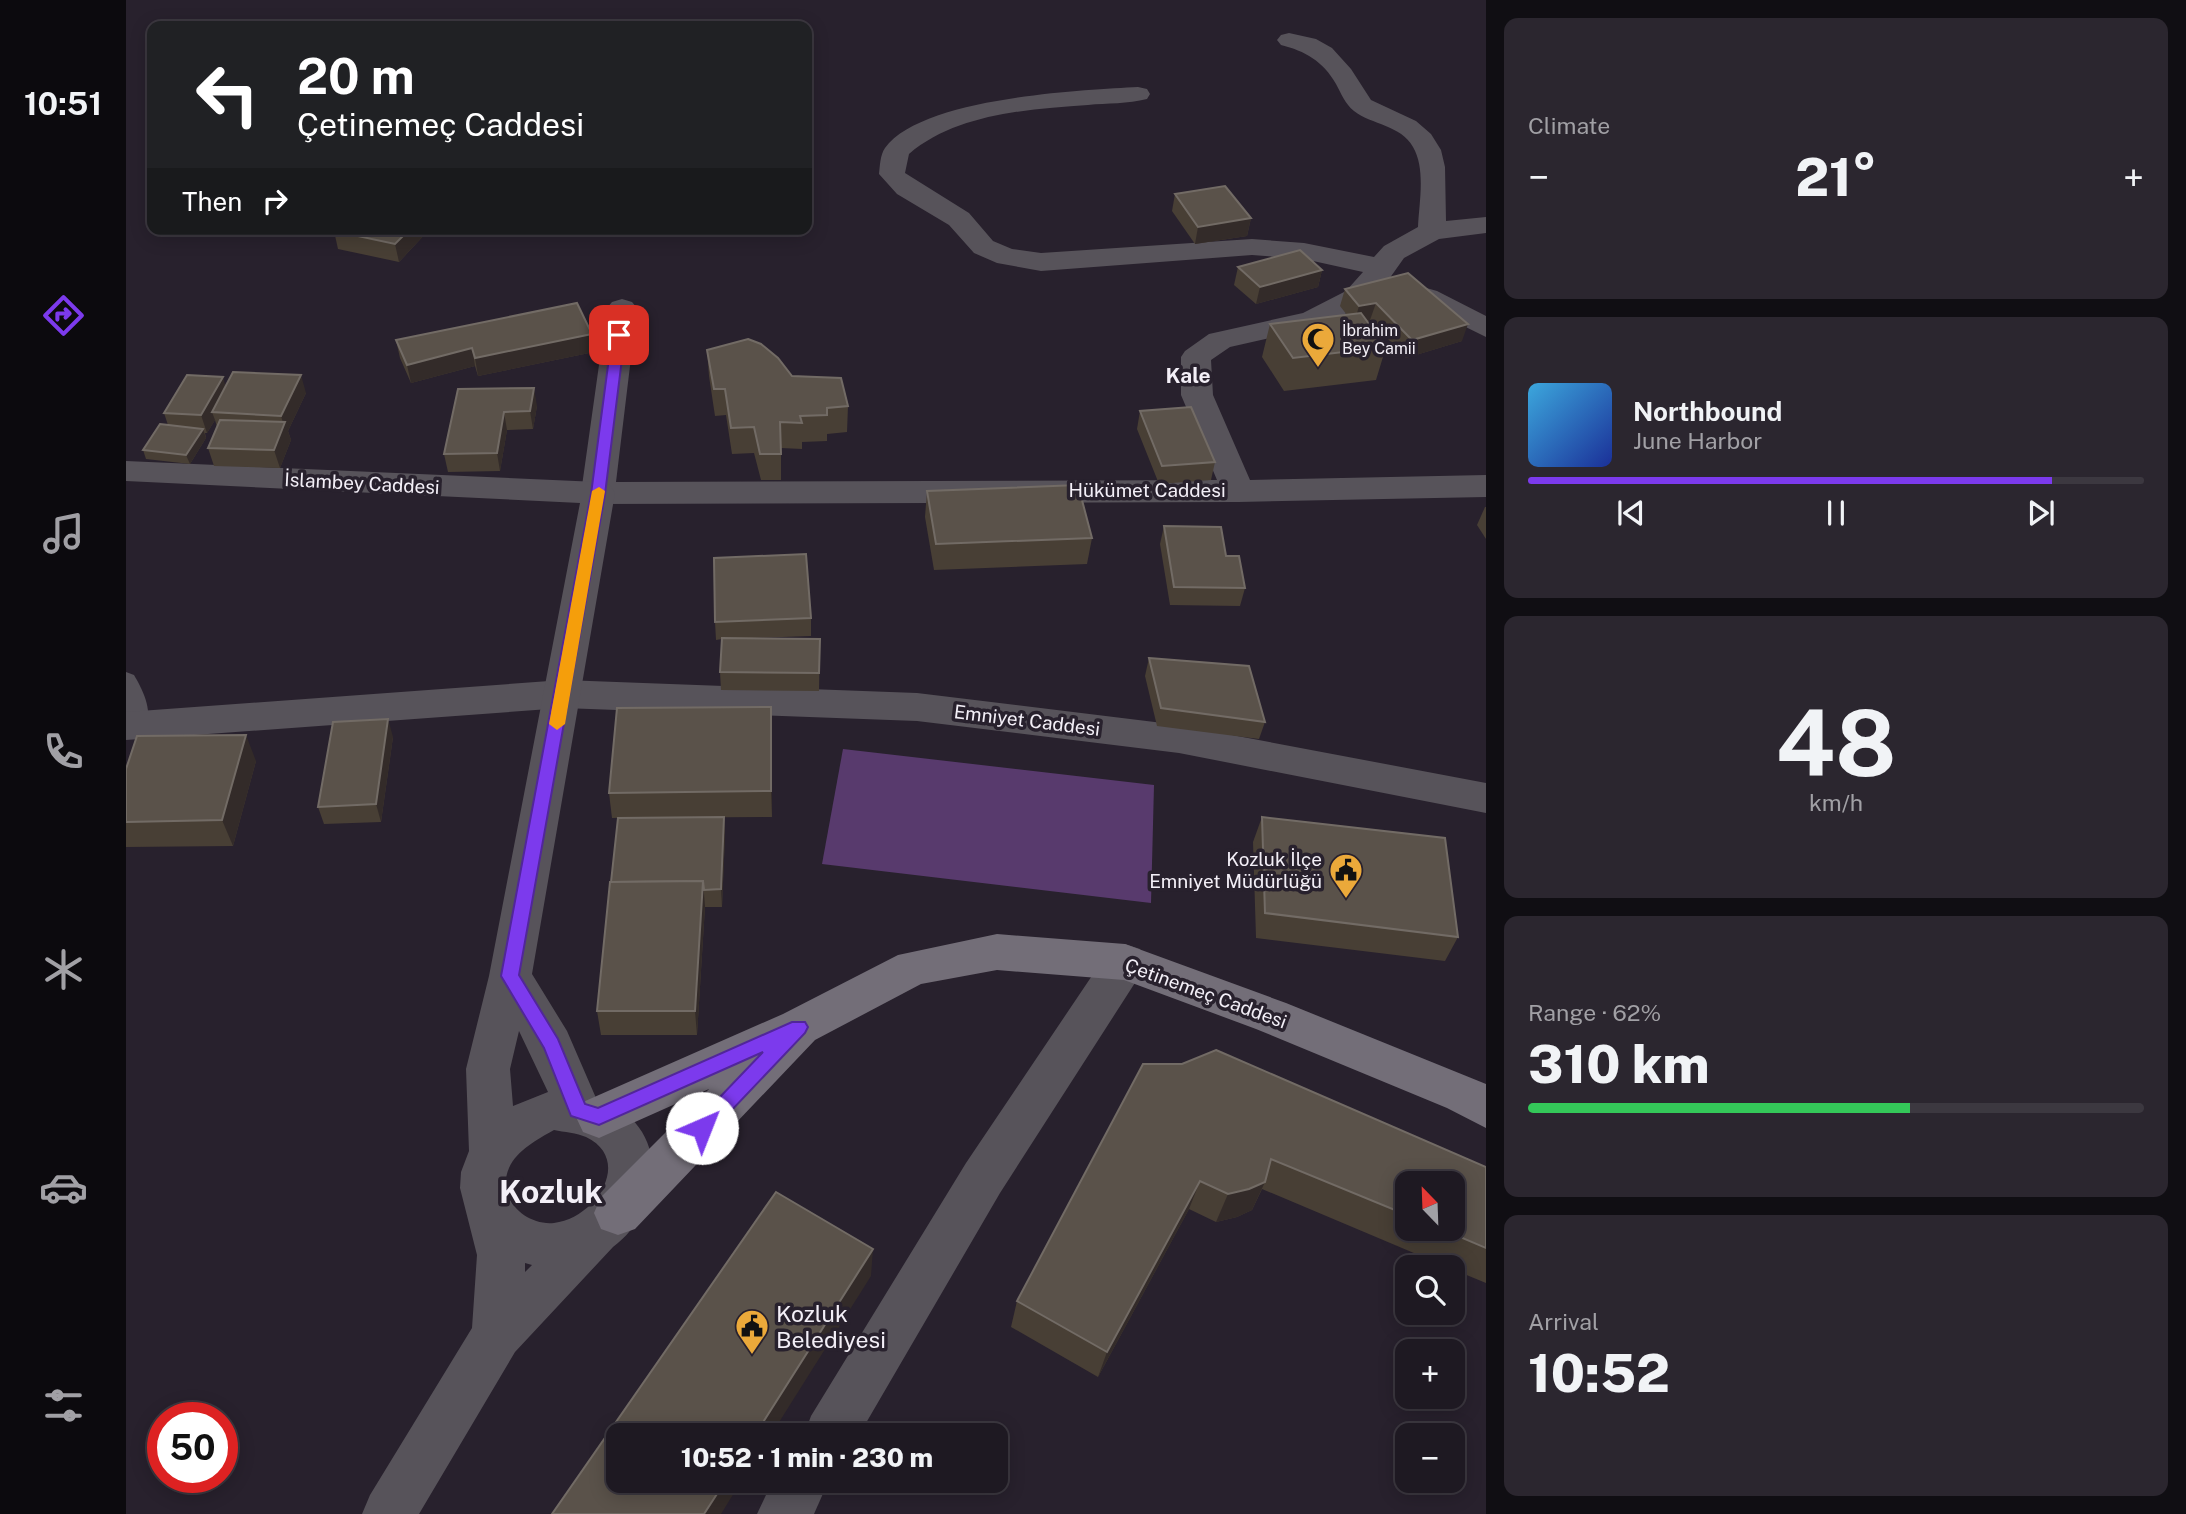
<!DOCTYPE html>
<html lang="en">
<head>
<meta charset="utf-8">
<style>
	body { margin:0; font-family:"Public Sans",sans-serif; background:#2b262f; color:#f1f3f6; height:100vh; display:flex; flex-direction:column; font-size:26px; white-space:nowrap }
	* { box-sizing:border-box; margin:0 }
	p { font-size:23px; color:#a1a0a5 }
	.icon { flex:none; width:38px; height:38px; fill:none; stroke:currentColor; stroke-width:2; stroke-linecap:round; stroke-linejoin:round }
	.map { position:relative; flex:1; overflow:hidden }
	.drawer { display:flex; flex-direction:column; gap:18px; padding:18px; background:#100e13; width:700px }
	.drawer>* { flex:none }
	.guide { position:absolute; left:21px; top:21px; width:665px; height:214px; border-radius:14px; box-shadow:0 4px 18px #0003,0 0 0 2px #3c3840; background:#202124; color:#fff; overflow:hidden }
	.needle { width:46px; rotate:337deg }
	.controls { position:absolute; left:1269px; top:1171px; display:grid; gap:14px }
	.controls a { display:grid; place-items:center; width:70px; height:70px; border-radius:14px; background:#1e1922; box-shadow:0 4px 18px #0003,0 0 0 2px #3c3840; font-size:35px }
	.speed { position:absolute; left:21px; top:1402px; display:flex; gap:14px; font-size:35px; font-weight:700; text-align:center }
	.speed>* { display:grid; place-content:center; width:91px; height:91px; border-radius:50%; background:#1e1922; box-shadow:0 4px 18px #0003,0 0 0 2px #3c3840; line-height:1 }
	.speed .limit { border:10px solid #d22; background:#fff; color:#111 }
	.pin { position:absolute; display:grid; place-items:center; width:60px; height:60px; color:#fff; margin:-30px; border-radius:14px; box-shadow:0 4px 10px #0006 }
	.me { position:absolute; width:77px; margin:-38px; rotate:44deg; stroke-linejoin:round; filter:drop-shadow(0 0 5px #0008) }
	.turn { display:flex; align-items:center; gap:24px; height:147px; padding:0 35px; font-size:32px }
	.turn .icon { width:91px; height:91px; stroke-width:2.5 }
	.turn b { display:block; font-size:49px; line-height:60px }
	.then { display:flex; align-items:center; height:66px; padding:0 35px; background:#0003; gap:14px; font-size:26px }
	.big { font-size:52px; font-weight:800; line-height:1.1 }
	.drawer .tile { flex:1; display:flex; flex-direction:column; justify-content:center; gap:10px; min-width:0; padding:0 24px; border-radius:14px; background:#2b262f }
	.drawer .dial { align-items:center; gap:0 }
	.dial b { font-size:91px; line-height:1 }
	.song { display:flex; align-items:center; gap:21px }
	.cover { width:84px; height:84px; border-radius:10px; background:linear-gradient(135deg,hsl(200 70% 55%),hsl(230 70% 35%)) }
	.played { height:7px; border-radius:4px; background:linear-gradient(90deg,#7c3aed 85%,#3c3840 85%) }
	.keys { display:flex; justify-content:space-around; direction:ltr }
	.heat { display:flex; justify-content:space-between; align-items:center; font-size:38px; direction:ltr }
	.charge { height:10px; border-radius:5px; background:linear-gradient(90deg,#34c759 62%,#3c3840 0) }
	.trip { position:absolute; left:480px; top:1423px; width:402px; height:70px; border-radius:14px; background:#1e1922; box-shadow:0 4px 18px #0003,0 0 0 2px #3c3840; font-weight:800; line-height:70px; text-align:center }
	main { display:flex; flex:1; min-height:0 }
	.dock { display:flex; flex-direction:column; width:126px; justify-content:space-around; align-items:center; background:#0c0a0e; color:#a1a0a5 }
	.dock .icon { width:49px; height:49px }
	.dock .on { color:#7c3aed }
	.dock b { font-size:32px; color:#f1f3f6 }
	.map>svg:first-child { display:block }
	.green { fill:#583a6d }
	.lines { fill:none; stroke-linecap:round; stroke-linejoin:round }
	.service { fill:#57535a; fill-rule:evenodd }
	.minor { fill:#57535a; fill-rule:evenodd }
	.tertiary { fill:#57535a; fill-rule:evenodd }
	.secondary { fill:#736e78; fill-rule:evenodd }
	.wall { fill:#483f35; fill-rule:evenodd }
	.shaded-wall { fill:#332b29 }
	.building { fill:#5a524a; stroke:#726b65; stroke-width:2 }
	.route { fill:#7c3aed; stroke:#51269a; stroke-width:2 }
	.slow { fill:#f59e0b }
	.labels { text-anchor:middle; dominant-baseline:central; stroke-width:7; stroke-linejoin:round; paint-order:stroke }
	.far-poi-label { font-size:16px; fill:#f3eff7; stroke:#28212d; text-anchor:start }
	.street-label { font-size:19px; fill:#f3eff7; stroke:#28212d }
	.poi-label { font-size:19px; fill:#f3eff7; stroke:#28212d; text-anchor:end }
	.far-district-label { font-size:21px; font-weight:bold; fill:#f3eff7; stroke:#28212d }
	.near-poi-label { font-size:23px; fill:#f3eff7; stroke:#28212d; text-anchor:start }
	.near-district-label { font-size:32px; font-weight:bold; fill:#f3eff7; stroke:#28212d }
</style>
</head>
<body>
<main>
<nav class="dock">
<b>10:51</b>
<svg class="icon on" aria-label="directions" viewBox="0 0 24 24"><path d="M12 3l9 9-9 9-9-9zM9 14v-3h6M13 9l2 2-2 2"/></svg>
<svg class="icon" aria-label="music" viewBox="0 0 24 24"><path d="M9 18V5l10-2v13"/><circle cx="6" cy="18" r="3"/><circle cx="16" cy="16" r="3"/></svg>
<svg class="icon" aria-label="phone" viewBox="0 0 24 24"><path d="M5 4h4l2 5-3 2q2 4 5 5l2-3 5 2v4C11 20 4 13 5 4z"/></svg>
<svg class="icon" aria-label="climate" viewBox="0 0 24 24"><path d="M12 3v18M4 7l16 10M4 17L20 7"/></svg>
<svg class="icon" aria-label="car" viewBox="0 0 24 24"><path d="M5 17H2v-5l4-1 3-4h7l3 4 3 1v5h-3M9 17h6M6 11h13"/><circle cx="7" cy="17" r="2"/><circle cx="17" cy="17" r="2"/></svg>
<svg class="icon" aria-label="filters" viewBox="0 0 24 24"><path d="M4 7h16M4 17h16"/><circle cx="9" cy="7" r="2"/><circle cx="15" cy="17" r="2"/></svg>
</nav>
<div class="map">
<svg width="1360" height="1514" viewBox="0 0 1360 1514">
	<rect width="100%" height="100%" fill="#28212d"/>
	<!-- green -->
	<path class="green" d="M 717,749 L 1028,785 L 1025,903 L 696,864 Z"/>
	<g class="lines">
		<!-- service -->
		<path class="service" d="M 0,672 L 8,675 C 18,692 28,713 18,731 L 9,734 L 0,730 Z"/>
		<!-- minor -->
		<g class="minor">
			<path d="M 1163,33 L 1190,39 L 1206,48 L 1225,69 L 1245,100 L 1290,121 L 1305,134 L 1315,150 L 1319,167 L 1320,221 L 1360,217 L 1360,233 L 1313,239 L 1278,258 L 1256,289 L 1240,303 L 1196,326 L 1104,347 L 1085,360 L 1087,395 L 1124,480 L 1360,475 L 1360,497 L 1112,502 L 472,504 L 460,501 L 455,493 L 481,308 L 486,302 L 496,299 L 506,302 L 511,308 L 490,482 L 1091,480 L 1055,395 L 1055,357 L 1059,351 L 1083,334 L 1177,313 L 1220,291 L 1237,272 L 1178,259 L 1126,255 L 915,271 L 871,263 L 848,253 L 823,225 L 771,194 L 753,174 C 754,166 754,155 759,148 C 795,98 953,90 1012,87 L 1021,89 L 1024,94 L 1021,99 C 1002,104 981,103 962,105 C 902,109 830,114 783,154 L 779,173 L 843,213 L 867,241 L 886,249 L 915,253 L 1126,239 L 1178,243 L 1248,257 L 1258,246 L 1292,227 C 1293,203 1300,169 1287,147 C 1275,125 1246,125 1228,111 C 1219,104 1215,93 1210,84 C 1197,61 1179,51 1155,45 L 1151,40 L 1155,35 Z"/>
			<path d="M 1279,282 L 1311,291 L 1360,316 L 1360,337 L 1291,303 L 1269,297 L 1265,291 L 1269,285 Z"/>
			<path d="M 437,680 L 791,693 L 1053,725 L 1360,783 L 1360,813 L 1053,753 L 791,721 L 437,708 L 0,740 L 0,712 Z"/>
		</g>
		<!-- tertiary -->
		<g class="tertiary">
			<path d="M 0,461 L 472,482 L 484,485 L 489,493 L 406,974 L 441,1031 L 470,1098 C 542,1120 543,1205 487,1247 L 389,1352 L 293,1514 L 236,1514 L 244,1495 L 346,1328 L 351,1255 L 334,1188 L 335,1172 L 343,1151 L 340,1069 L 363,976 L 454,503 L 0,481 ZM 393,1031 L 422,1092 L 387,1106 L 384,1069 ZM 428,1130 C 438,1132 451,1133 460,1137 C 508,1160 469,1219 428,1223 C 399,1226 370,1198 383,1168 C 391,1150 412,1139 428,1130 ZM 399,1263 L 406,1265 L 399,1272 Z"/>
			<path d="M 999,944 L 1014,949 L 1020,962 L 1014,975 L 874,1193 L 733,1435 L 678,1435 L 685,1416 L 840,1163 L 984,949 Z"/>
			<path d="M 647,1480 L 703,1480 L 688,1514 L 631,1514 Z"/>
		</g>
		<!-- secondary -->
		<path class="secondary" d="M 871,934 L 999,944 L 1160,1003 L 1360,1084 L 1360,1128 L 1321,1108 L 1130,1029 L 998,980 L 871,970 L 795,984 L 689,1040 L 509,1229 L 492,1235 L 475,1229 L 468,1213 L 475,1197 L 583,1089 L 473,1138 L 457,1132 L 450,1117 L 457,1102 L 657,1014 L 772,955 Z"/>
	</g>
	<!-- wall -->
	<g class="wall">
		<path d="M 1049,194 L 1125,218 L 1121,236 L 1069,244 L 1046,211 Z"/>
		<path d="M 208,231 L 301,232 L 273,262 L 212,249 Z"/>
		<path d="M 1112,267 L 1196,270 L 1192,287 L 1130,304 L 1108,285 Z"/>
		<path d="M 1219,289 L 1336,341 L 1280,358 L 1244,320 L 1241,321 L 1260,347 L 1250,380 L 1158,391 L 1136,357 L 1144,324 L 1221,315 L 1214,306 Z"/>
		<path d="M 270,340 L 468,352 L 352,376 L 349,366 L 285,383 L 274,358 Z"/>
		<path d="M 581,350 L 666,376 L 722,406 L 721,432 L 701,434 L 701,441 L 676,442 L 676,449 L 655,448 L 655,480 L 635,480 L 628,453 L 606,454 L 600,415 L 589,416 L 583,376 Z"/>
		<path d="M 100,386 L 180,393 L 162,431 L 165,440 L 154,468 L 88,466 L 82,448 L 91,427 L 89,420 L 81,433 L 79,433 L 80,438 L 64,464 L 20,459 L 17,450 L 42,425 L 38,413 Z"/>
		<path d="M 332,389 L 411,406 L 407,429 L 381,430 L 374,471 L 322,472 L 318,454 Z"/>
		<path d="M 1014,411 L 1089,462 L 1085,480 L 1033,484 L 1011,429 Z"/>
		<path d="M 801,491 L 966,538 L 961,564 L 808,570 L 799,517 Z"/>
		<path d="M 1359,507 L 1360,507 L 1360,539 L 1351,525 Z"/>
		<path d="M 1038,526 L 1100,556 L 1119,588 L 1114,606 L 1044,605 L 1034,544 Z"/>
		<path d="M 685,618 L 685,636 L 626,638 L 694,639 L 693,691 L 595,690 L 594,672 L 596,639 L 590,640 L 589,622 Z"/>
		<path d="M 1023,658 L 1139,722 L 1133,739 L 1031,726 L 1019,676 Z"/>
		<path d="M 646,733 L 646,817 L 486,818 L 483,793 Z"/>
		<path d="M 267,737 L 255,822 L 198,824 L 192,807 Z"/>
		<path d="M 130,761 L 107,846 L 0,847 L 0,769 Z"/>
		<path d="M 598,817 L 599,835 L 596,907 L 579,907 L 571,1035 L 475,1035 L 471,1011 L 485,882 Z"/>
		<path d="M 1136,817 L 1332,937 L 1319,961 L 1130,938 L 1127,842 Z"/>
		<path d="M 1017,1064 L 1360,1167 L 1360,1283 L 1326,1269 L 1326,1267 L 1321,1267 L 1136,1189 L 1126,1210 L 1111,1217 L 1090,1222 L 1063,1209 L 972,1377 L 885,1327 L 891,1301 ZM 1281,1183 L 1326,1228 L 1281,1228 Z"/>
	</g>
	<!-- shaded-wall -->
	<g class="shaded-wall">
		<path d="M 1125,218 L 1121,236 L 1069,244 L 1072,227 Z"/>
		<path d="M 284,229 L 300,229 L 301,232 L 273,262 L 269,244 Z"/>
		<path d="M 1196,270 L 1192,287 L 1130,304 L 1134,287 Z"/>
		<path d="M 1250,303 L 1244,320 L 1228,324 L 1233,306 Z"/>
		<path d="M 1342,324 L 1336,341 L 1280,358 L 1286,340 Z"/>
		<path d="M 466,334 L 468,352 L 352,376 L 349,358 Z"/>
		<path d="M 346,348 L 349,366 L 285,383 L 281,365 Z"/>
		<path d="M 175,375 L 180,393 L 162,431 L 165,440 L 154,468 L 148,450 L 158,426 L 155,416 Z"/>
		<path d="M 97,377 L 102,395 L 86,412 L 89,420 L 81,433 L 75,415 Z"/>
		<path d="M 408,388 L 411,406 L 407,429 L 404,411 Z"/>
		<path d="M 378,412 L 381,430 L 374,471 L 371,453 Z"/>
		<path d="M 77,429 L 80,438 L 64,464 L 60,455 Z"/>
		<path d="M 645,707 L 646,733 L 646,817 L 645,791 Z"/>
		<path d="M 262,719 L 267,737 L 255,822 L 250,804 Z"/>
		<path d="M 120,735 L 130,761 L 107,846 L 96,820 Z"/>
		<path d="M 598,817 L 599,835 L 596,907 L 595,889 Z"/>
		<path d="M 577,881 L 579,906 L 571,1035 L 569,1011 Z"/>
		<path d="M 1074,1181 L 1063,1209 L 972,1377 L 981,1352 Z"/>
		<path d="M 1139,1182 L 1126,1210 L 1111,1217 L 1090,1222 L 1102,1194 Z"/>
		<path d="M 747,1249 L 745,1276 L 645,1435 L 629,1435 Z"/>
		<path d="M 600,1480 L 616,1480 L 595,1514 L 578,1514 Z"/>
	</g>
	<!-- building -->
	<g class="building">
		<path d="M 1099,186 L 1125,218 L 1072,227 L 1049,194 Z"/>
		<path d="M 210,229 L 284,229 L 269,244 L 208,231 Z"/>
		<path d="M 1174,250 L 1196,270 L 1134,287 L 1112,267 Z"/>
		<path d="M 1282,273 L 1342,324 L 1286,340 L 1250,303 L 1233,306 L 1219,289 Z"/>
		<path d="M 451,303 L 466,334 L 349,358 L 346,348 L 281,365 L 270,340 Z"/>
		<path d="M 1235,313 L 1260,347 L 1167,358 L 1144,324 Z"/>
		<path d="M 622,339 L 635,344 L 652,358 L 666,376 L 715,378 L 722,406 L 701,408 L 701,415 L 674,416 L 676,423 L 654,422 L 655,454 L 634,454 L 628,427 L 605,428 L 599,389 L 588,389 L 581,350 Z"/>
		<path d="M 107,372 L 175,375 L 155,416 L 86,412 Z"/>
		<path d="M 61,375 L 97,377 L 75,415 L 38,413 Z"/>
		<path d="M 408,388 L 404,411 L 378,412 L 371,453 L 318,454 L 332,389 Z"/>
		<path d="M 1065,407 L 1089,462 L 1036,466 L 1014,411 Z"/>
		<path d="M 94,420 L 159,422 L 148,450 L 82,448 Z"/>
		<path d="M 34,424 L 77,429 L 60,455 L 17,450 Z"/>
		<path d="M 952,485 L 966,538 L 810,544 L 801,491 Z"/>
		<path d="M 1038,526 L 1095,527 L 1100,556 L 1113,556 L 1119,588 L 1048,587 Z"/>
		<path d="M 680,554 L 685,618 L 589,622 L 588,558 Z"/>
		<path d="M 596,638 L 694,639 L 693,673 L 594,672 Z"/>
		<path d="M 1023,658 L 1123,666 L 1139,722 L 1035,708 Z"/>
		<path d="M 645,707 L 645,791 L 483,793 L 491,708 Z"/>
		<path d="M 262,719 L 250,804 L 192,807 L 207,722 Z"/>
		<path d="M 120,735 L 96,820 L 0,822 L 0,769 L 11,736 Z"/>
		<path d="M 598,817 L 595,889 L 578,890 L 577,881 L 485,882 L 492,818 Z"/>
		<path d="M 1136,817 L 1319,838 L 1332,937 L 1139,913 Z"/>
		<path d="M 577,881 L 569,1011 L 471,1011 L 484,882 Z"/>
		<path d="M 1090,1050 L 1360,1167 L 1360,1248 L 1313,1228 L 1326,1228 L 1326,1183 L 1281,1183 L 1281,1215 L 1145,1159 L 1139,1182 L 1123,1189 L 1102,1194 L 1074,1181 L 981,1352 L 891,1301 L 1017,1064 L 1056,1064 Z"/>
		<path d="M 650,1192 L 747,1249 L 629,1435 L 492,1435 L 492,1480 L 600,1480 L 578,1514 L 426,1514 Z"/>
	</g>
	<!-- route -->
	<path class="route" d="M 493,331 L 499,335 L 479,494 L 393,975 L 432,1039 L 459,1104 L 472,1108 L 666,1022 L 679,1022 L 682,1027 L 679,1033 L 583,1134 L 576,1136 L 570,1134 L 567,1128 L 570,1122 L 637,1052 L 473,1125 L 445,1116 L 418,1048 L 375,976 L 465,494 L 486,335 Z"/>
	<!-- slow -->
	<path class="slow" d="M 473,487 L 479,491 L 439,724 L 431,730 L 423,724 L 466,491 Z"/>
	<!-- icons -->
	<defs>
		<symbol id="mosque-pin" viewBox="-11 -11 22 30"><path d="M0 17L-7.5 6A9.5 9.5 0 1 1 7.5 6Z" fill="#eba93a" stroke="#28212d"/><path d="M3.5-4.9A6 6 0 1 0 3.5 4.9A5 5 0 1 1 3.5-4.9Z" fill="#111"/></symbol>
		<symbol id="civic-pin" viewBox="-11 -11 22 30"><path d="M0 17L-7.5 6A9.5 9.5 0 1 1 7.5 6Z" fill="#eba93a" stroke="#28212d"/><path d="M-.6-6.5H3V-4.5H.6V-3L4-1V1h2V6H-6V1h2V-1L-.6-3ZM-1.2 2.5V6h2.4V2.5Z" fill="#111"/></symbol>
	</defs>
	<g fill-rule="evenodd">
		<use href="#mosque-pin" x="1173" y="320" width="38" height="52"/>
		<use href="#civic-pin" x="1201" y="851" width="38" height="52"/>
		<use href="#civic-pin" x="607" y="1307" width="38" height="52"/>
	</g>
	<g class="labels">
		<!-- far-poi labels -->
		<g class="far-poi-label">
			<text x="1216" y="330">İbrahim<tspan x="1216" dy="18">Bey Camii</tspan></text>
		</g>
		<!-- street labels -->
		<g class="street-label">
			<text transform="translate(236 483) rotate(3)">İslambey Caddesi</text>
			<text x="1021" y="490">Hükümet Caddesi</text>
			<text transform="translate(901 720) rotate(7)">Emniyet Caddesi</text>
			<text transform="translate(1080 993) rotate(20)">Çetinemeç Caddesi</text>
		</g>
		<!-- poi labels -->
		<g class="poi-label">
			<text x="1196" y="859">Kozluk İlçe<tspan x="1196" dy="22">Emniyet Müdürlüğü</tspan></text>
		</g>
		<!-- far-district labels -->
		<g class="far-district-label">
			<text x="1062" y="375">Kale</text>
		</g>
		<!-- near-poi labels -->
		<g class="near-poi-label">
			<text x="650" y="1313">Kozluk<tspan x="650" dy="26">Belediyesi</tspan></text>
		</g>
		<!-- near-district labels -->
		<g class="near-district-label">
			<text x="425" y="1191">Kozluk</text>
		</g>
	</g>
</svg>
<div class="controls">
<a><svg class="needle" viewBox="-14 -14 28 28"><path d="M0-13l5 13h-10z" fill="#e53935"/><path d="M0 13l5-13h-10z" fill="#a1a0a5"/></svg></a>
<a><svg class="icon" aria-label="search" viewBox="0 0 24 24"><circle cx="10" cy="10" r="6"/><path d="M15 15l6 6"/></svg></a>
<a>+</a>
<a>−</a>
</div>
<div class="speed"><div class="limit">50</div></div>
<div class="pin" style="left:493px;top:335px;background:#d93025"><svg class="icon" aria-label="arrive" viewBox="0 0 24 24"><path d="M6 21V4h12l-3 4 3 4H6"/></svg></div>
<svg class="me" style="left:576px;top:1128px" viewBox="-20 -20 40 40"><circle r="19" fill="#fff"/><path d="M0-13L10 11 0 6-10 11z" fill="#7c3aed"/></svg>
<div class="trip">10:52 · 1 min · 230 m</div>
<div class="guide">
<div class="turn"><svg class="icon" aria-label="left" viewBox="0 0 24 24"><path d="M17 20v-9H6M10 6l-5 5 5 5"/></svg><div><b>20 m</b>Çetinemeç Caddesi</div></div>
<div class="then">Then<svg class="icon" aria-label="right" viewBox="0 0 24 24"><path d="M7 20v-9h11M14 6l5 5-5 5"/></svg></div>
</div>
</div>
<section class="drawer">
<div class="tile"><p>Climate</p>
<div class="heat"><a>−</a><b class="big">21°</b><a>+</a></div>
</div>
<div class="tile">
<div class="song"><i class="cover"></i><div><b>Northbound</b><p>June Harbor</p></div></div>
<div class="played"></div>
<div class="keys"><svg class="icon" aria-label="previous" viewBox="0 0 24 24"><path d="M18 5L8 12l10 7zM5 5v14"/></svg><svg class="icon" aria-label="pause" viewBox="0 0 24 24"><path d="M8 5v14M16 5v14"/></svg><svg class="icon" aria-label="next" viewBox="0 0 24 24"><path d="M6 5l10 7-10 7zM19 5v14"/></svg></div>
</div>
<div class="tile dial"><b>48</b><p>km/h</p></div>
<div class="tile"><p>Range · 62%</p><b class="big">310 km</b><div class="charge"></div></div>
<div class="tile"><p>Arrival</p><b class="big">10:52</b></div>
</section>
</main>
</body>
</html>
